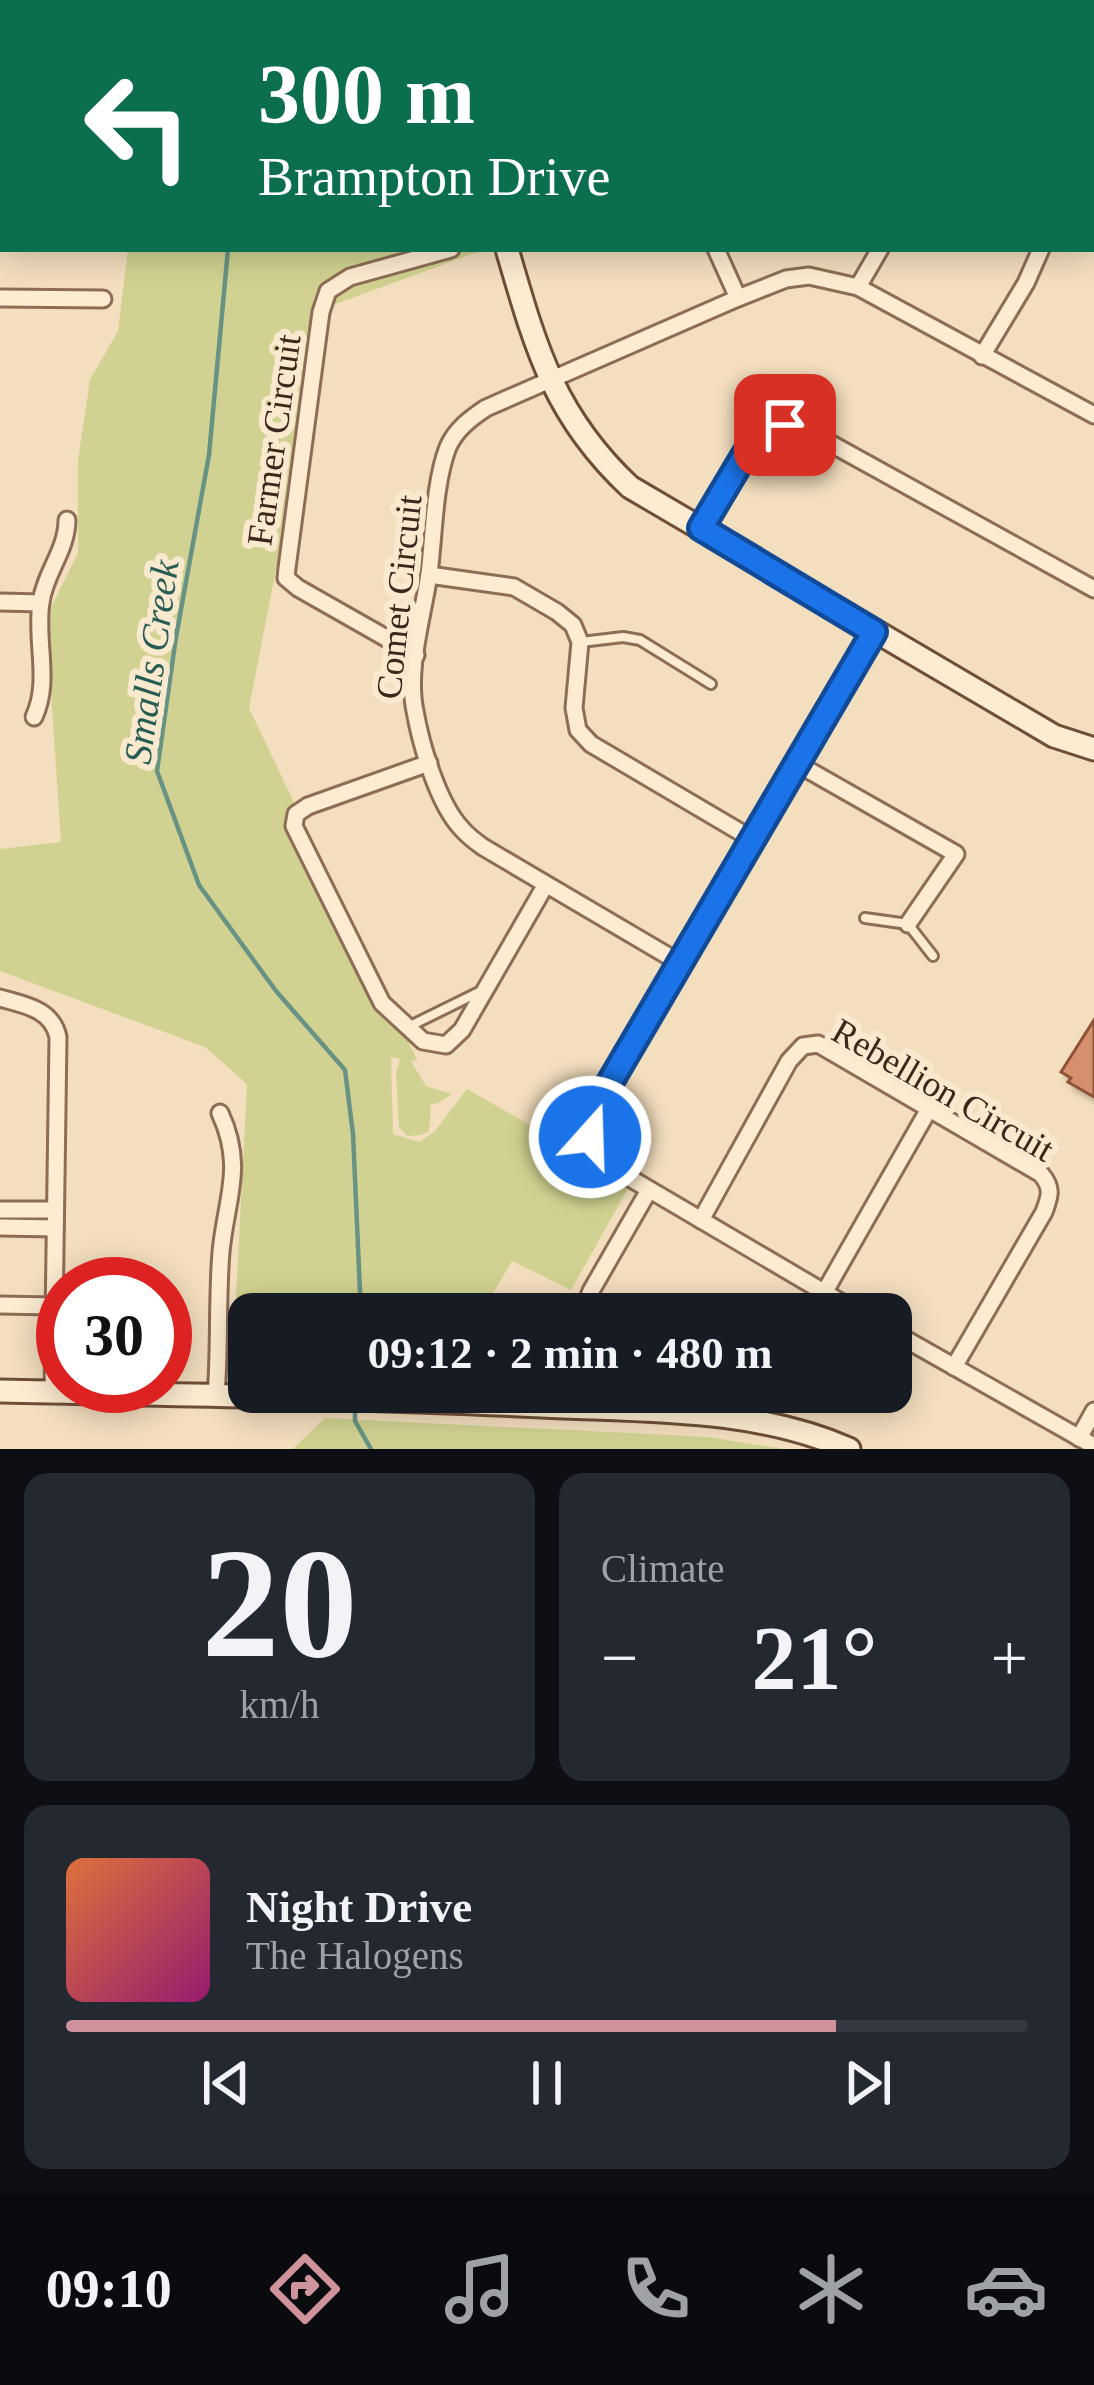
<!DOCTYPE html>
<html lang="en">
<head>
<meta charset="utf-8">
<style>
	body { margin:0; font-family:"Times New Roman",serif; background:#242831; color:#f1f3f6; height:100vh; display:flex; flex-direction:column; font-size:45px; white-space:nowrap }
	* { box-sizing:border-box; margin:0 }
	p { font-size:39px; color:#9ea1a6 }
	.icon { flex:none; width:66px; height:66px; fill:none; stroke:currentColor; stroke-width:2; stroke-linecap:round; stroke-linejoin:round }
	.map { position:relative; height:1449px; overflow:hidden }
	.side { display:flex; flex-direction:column; gap:24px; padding:24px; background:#0d0f14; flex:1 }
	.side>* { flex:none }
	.banner { position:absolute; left:0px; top:0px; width:1095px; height:252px; box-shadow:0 6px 30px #0003; background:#0b6e4f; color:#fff; overflow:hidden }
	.speed { position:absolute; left:36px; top:1257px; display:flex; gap:24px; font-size:60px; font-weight:700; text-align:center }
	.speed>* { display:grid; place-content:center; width:156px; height:156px; border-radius:50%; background:#171b24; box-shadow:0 6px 30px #0003; line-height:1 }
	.speed .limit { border:18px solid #d22; background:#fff; color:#111 }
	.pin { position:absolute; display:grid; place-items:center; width:102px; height:102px; color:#fff; margin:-51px; border-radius:24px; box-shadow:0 6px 18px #0006 }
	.me { position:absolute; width:132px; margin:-66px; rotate:20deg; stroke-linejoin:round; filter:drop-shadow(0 0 9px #0008) }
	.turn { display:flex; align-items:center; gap:42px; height:252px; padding:0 60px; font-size:54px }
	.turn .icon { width:156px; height:156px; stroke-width:2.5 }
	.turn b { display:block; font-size:84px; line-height:102px }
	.big { font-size:90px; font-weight:600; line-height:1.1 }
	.side .tile { flex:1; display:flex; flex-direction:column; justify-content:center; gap:18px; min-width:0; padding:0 42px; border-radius:24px; background:#242831 }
	.side .dial { align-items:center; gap:0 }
	.dial b { font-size:156px; line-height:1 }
	.song { display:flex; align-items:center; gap:36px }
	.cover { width:144px; height:144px; border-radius:18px; background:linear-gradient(135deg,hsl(20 70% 55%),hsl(320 70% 35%)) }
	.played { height:12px; border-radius:6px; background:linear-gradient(90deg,#ce939b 80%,#363941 80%) }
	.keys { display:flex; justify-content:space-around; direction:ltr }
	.heat { display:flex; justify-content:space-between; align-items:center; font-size:66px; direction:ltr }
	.side .tiles { flex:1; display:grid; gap:24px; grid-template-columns:1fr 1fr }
	.tile:last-child { grid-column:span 2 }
	.trip { position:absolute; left:228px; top:1293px; width:684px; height:120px; border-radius:24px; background:#171b24; box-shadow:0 6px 30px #0003; font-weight:600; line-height:120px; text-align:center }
	.menu { display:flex; height:192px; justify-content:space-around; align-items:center; background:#090b0e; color:#9ea1a6 }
	.menu .icon { width:84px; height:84px }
	.menu .active { color:#ce939b }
	.menu b { font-size:54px; color:#f1f3f6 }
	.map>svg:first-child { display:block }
	.green { fill:#d1d291 }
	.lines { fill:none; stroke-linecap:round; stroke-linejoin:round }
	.stream { stroke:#689384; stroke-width:4.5 }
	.building { fill:#d6906f; stroke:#8f5238; stroke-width:3; filter:url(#shadow) }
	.lane-casing { stroke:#8d6d55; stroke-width:14 }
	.street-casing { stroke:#8d6d55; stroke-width:21 }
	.secondary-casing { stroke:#6f4e38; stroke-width:27 }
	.lane { stroke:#fdecd2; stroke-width:8 }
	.street { stroke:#fdecd2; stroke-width:15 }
	.secondary { stroke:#fdecd2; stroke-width:21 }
	.route-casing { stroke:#114b97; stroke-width:30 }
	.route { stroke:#1a73e8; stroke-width:21 }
	.labels { text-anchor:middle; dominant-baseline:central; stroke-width:12; stroke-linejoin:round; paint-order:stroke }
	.street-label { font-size:36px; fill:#3b271b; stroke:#f9e9cf }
	.water-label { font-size:39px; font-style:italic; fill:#285d54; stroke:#f9e9cf }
</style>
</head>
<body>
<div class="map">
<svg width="1094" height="1449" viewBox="0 0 1094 1449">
	<defs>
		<filter id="shadow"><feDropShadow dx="5.5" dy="5.5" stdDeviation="3" flood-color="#0004"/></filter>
	</defs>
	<rect width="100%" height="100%" fill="#f3debe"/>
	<!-- green -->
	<g class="green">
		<path d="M 86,0 L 268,0 L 269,3 L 88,3 Z"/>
		<path d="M 128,249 L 486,249 L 327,307 L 249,708 L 417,1060 L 411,1061 L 426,1086 L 452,1094 L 438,1103 L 431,1104 L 429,1131 L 422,1135 L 407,1136 L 399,1127 L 396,1073 L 400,1059 L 391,1057 L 393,1134 L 419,1142 L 435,1131 L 467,1089 L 631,1183 L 571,1290 L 512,1261 L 485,1307 L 485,1314 L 249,1314 L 249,1377 L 232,1376 L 247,1084 L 205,1047 L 0,971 L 0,849 L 61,842 L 46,618 L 78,553 L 78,460 L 90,380 L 118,331 Z"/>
		<path d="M 325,1418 L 709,1437 L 783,1449 L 293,1449 Z"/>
	</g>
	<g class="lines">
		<!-- stream -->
		<g class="stream">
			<path d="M 204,0 L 206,3"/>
			<path d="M 228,249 L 209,455 L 176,637 L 157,771 L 199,885 L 276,991 L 345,1070 L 353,1134 L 361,1314"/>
			<path d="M 355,1405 L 355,1421 L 371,1449"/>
		</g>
	</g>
	<!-- building -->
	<path class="building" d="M 1094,1020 L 1094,1097 L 1068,1082 L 1071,1078 L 1061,1072 Z"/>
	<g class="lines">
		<defs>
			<g id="lane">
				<path d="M 581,642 L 623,637 L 640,640 L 711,684"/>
				<path d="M 865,918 L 908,924 L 933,956"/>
				<path d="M 406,1028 L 479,992"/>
			</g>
			<g id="street">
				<path d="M 280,0 L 281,3"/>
				<path d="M 593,0 L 593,3"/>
				<path d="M 1062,0 L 1066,3"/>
				<path d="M 395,3 L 407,0"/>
				<path d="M 834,3 L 836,0"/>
				<path d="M 1092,18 L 1094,19"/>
				<path d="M 1092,75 L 1094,71"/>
				<path d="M 1092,144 L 1094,145"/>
				<path d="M 1092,185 L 1094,186"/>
				<path d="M 716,249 L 738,298"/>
				<path d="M 858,287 L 880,249"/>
				<path d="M 0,298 L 103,299"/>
				<path d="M 982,356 L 1026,283 L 1041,249"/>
				<path d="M 701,528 C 715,504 745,442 768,430 C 781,423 793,427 806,430 L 1094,589"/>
				<path d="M 429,575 L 514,587 L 557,612 L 573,625 L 580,642 L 574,708 L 578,730 L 591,744 L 752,839"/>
				<path d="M 0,602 L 41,603"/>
				<path d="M 416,655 L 298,588 L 286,578 L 287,568 L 321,312 L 328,291 L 350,277 L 451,249"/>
				<path d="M 34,717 C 51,681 35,641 41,602 C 45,573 67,550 67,520"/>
				<path d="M 429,763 L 308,806 L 296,814 L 294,826 L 382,1003 L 423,1041 L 446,1045 L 462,1030 L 545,886"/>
				<path d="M 796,763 L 956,854 L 908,924"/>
				<path d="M 680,963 L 483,847 C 476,842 468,836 462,829 C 438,804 421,745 415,711 C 406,669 423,616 429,574 C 434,535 434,483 448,447 C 456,429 471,418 486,408 L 738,298 L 786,279 L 809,276 L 858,287 L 1094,415"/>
				<path d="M 0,998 C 25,1005 52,1009 58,1037 L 53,1392"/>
				<path d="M 0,1210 L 55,1210"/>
				<path d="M 701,1220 L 789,1061 L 803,1046 L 818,1044 L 1041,1174 C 1053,1188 1050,1196 1044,1212 L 954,1367"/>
				<path d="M 0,1227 L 55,1228"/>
				<path d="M 824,1293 L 929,1109"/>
				<path d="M 0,1305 L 53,1306"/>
				<path d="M 582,1314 L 591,1291 L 649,1190"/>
				<path d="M 861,1314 L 623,1174 C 588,1149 582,1136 602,1096 L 874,631"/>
				<path d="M 891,1331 L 1094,1446"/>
				<path d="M 216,1395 C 220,1348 217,1300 221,1252 C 226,1198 245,1167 220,1113"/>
				<path d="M 1079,1438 L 1094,1411"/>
			</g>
			<g id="secondary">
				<path d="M 441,0 L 442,3"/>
				<path d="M 507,249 C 535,345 553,415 630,487 L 1054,736 L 1094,749"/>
				<path d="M 0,1391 C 181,1395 361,1397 542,1406 C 645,1411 753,1407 849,1449"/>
			</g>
		</defs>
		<!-- lane casing -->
		<use href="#lane" class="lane-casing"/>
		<!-- street casing -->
		<use href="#street" class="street-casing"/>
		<!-- secondary casing -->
		<use href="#secondary" class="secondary-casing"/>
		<!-- lane -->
		<use href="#lane" class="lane"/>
		<!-- street -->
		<use href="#street" class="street"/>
		<!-- secondary -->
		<use href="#secondary" class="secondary"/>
	</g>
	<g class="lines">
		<defs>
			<path id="route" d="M 590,1137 L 590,1124 L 602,1096 L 874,632 L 701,528 L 753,441 L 770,428 L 785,425"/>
		</defs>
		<!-- route casing -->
		<use href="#route" class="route-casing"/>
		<!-- route -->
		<use href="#route" class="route"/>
	</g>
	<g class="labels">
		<!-- street labels -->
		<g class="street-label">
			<text transform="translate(274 440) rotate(-82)">Farmer Circuit</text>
			<text transform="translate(399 597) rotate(-84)">Comet Circuit</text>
			<text transform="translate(943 1090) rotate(30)">Rebellion Circuit</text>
		</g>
		<!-- water labels -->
		<g class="water-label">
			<text transform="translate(151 662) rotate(-82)">Smalls Creek</text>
		</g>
	</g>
</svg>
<div class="speed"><div class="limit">30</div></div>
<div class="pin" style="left:785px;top:425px;background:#d93025"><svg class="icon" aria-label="arrive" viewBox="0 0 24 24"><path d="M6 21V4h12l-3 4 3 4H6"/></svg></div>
<svg class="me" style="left:590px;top:1137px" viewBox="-20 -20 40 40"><circle r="17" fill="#1a73e8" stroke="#fff" stroke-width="3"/><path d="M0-11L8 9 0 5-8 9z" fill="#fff"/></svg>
<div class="trip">09:12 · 2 min · 480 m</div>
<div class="banner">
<div class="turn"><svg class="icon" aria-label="left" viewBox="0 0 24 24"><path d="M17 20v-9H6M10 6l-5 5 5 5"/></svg><div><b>300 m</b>Brampton Drive</div></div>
</div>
</div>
<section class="side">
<div class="tiles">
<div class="tile dial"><b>20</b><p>km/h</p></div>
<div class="tile"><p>Climate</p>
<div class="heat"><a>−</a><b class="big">21°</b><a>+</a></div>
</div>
<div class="tile">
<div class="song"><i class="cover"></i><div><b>Night Drive</b><p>The Halogens</p></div></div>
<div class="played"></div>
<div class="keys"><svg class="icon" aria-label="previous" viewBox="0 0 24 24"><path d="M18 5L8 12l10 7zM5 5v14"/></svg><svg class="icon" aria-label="pause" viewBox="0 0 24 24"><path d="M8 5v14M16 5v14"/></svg><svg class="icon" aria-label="next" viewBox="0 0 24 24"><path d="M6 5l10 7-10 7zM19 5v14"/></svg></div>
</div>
</div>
</section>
<nav class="menu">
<b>09:10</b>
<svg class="icon active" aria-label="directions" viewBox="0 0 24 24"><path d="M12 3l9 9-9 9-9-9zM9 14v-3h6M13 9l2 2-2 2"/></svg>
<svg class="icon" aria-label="music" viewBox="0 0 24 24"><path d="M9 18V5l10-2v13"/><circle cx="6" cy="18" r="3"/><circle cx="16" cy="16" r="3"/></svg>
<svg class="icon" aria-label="phone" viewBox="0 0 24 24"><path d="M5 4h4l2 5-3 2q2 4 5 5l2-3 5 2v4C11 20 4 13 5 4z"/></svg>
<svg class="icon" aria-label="climate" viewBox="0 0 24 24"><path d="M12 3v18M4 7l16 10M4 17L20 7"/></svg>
<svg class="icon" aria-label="car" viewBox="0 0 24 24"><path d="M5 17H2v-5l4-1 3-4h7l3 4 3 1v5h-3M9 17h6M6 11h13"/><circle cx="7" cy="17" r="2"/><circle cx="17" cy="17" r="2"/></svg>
</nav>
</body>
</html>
